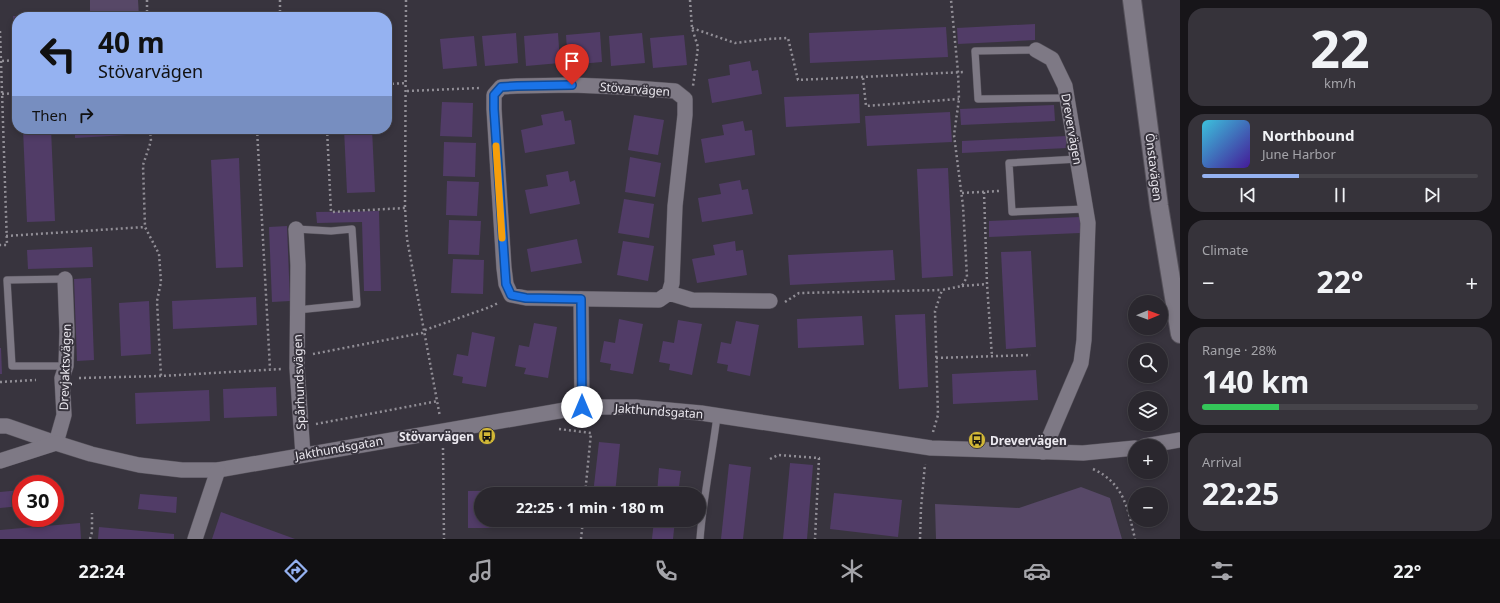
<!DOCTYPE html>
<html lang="en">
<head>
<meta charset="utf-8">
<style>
	body { margin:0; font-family:"Noto Sans",sans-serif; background:#36333a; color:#f1f3f6; height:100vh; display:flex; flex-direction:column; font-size:15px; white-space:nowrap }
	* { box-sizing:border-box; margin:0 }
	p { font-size:13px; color:#a5a5aa }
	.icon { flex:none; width:22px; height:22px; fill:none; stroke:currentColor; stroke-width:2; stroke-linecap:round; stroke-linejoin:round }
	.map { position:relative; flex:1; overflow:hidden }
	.drawer { display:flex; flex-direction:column; gap:8px; padding:8px; background:#171519; width:320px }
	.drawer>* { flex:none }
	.top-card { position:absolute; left:12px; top:12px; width:380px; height:122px; border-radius:16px; box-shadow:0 2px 6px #0003,0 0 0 1px #46444a; background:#95b2f1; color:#111; overflow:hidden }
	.needle { width:26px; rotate:89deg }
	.tools { position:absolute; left:1128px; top:295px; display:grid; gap:8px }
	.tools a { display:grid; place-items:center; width:40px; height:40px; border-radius:50%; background:#2a272e; box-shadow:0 2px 6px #0003,0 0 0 1px #46444a; font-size:20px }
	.speed { position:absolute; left:12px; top:475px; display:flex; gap:8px; font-size:20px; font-weight:700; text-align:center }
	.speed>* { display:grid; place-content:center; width:52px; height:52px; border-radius:50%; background:#2a272e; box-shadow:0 2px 6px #0003,0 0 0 1px #46444a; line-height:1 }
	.speed .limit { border:6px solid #d22; background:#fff; color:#111 }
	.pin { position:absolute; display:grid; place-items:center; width:34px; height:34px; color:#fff; margin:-41px -17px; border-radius:50% 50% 50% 0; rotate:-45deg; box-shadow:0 0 4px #0007 }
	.pin .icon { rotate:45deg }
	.me { position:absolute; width:44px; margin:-22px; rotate:0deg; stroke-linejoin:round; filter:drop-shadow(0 0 3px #0008) }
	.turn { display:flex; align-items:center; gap:14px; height:84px; padding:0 20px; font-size:18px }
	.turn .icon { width:52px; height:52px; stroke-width:2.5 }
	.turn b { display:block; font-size:28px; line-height:34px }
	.then { display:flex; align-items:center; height:38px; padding:0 20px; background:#0003; gap:8px; font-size:15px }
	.big { font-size:30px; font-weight:700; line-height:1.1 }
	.drawer .card { flex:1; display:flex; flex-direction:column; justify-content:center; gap:6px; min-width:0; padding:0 14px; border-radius:16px; background:#36333a }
	.drawer .dial { align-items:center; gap:0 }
	.dial b { font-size:52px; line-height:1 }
	.song { display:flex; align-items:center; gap:12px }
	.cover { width:48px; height:48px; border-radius:6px; background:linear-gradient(135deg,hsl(190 70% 55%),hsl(260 70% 35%)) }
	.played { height:4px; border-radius:2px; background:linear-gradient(90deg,#95b2f1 35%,#46444a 35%) }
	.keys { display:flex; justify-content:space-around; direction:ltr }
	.heat { display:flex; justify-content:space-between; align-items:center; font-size:22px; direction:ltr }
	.charge { height:6px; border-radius:3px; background:linear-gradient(90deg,#34c759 28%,#46444a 0) }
	.trip { position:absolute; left:474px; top:487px; width:232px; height:40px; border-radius:20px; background:#2a272e; box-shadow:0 2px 6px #0003,0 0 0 1px #46444a; font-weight:700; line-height:40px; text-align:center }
	.dock { display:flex; height:64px; justify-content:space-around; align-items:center; background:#111012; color:#a5a5aa }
	.dock .icon { width:28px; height:28px }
	.dock .active { color:#95b2f1 }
	.dock b { font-size:18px; color:#f1f3f6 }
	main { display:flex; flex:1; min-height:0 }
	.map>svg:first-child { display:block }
	.green { fill:#574867 }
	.building { fill:#513c67 }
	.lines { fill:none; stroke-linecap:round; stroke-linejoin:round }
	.service-casing { stroke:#55515a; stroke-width:8 }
	.minor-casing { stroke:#55515a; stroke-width:16 }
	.tertiary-casing { stroke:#55515a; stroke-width:20 }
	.path { stroke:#918e96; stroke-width:2.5; stroke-dasharray:2 3; stroke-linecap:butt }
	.service { stroke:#7e7985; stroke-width:7 }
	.minor { stroke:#7e7985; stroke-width:15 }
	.tertiary { stroke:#7e7985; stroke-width:18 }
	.route-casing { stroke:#114b97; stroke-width:10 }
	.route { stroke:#1a73e8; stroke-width:7 }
	.slow { stroke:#f59e0b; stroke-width:7 }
	.labels { text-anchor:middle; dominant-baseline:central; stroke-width:4; stroke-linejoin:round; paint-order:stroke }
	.street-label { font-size:12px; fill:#ece9f0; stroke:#38343e }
	.poi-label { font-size:12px; font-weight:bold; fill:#ece9f0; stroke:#38343e; text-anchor:end }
</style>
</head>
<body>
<main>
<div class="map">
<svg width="1180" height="539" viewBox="0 0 1180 539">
	<rect width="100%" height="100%" fill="#38343e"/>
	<!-- green -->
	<g class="green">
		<path d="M 90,0 L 138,0 L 139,17 L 90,17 Z"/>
		<path d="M 1081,487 L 1110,498 L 1122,539 L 936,539 L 935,504 L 1019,508 Z"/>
	</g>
	<!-- building -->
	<g class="building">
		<path d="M 78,14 L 79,17 L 26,17 L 26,16 Z"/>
		<path d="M 13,16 L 17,16 L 17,47 L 14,47 Z"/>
		<path d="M 1035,24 L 1035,40 L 958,44 L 957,28 Z"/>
		<path d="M 946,27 L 948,57 L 810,63 L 809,33 Z"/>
		<path d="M 600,32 L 602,62 L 568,65 L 566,35 Z"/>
		<path d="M 516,33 L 518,63 L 485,66 L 482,36 Z"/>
		<path d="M 558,33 L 560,63 L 526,66 L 524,36 Z"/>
		<path d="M 642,33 L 645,63 L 611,66 L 609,36 Z"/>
		<path d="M 684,35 L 687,65 L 653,68 L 650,38 Z"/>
		<path d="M 474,36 L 477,66 L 443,69 L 440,39 Z"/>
		<path d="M 750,61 L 752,71 L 758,70 L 762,94 L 712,103 L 708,79 L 730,75 L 729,65 Z"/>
		<path d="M 859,94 L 860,123 L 786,127 L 784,97 Z"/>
		<path d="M 442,102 L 473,103 L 472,137 L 440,136 Z"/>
		<path d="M 1054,105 L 1055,121 L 961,125 L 960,109 Z"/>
		<path d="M 563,111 L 565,121 L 571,120 L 575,144 L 525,153 L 521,130 L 543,125 L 541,115 Z"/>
		<path d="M 950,112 L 952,142 L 867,146 L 865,116 Z"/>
		<path d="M 634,115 L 664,120 L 658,155 L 628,150 Z"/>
		<path d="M 743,121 L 745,131 L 752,130 L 755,155 L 705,163 L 701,139 L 724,135 L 722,125 Z"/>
		<path d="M 23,129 L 51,129 L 55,221 L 27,222 Z"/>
		<path d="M 75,129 L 127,129 L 127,135 L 75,138 Z"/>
		<path d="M 167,129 L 253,129 L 253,131 L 167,134 Z"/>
		<path d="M 344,129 L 372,129 L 375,192 L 347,193 Z"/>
		<path d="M 1066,136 L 1067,148 L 962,153 L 962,141 Z"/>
		<path d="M 444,142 L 476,143 L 475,177 L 443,176 Z"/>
		<path d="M 630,157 L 661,163 L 655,197 L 625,192 Z"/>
		<path d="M 239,158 L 243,267 L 216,268 L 211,160 Z"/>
		<path d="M 948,168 L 953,276 L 922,278 L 917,169 Z"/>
		<path d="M 568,171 L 570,182 L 575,180 L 580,204 L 530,214 L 525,190 L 548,186 L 546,175 Z"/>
		<path d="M 740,180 L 742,190 L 748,189 L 753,214 L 702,222 L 698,198 L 721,194 L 719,184 Z"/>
		<path d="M 447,181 L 479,182 L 477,216 L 446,215 Z"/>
		<path d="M 624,199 L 654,204 L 649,238 L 618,233 Z"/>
		<path d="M 379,211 L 381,291 L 364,291 L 362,222 L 317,223 L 316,212 Z"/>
		<path d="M 1080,217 L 1080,233 L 989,237 L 989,221 Z"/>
		<path d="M 449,220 L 481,221 L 479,255 L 448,254 Z"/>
		<path d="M 287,226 L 290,301 L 272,302 L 269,227 Z"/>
		<path d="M 577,239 L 582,263 L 531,272 L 527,249 Z"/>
		<path d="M 623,241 L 654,246 L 648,281 L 617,275 Z"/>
		<path d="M 735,241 L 736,251 L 743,250 L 747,275 L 697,283 L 692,259 L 715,255 L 713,245 Z"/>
		<path d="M 92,247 L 93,267 L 28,269 L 27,250 Z"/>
		<path d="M 893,250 L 895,280 L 790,285 L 788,255 Z"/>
		<path d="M 1031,251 L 1036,347 L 1006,349 L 1001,252 Z"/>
		<path d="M 453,259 L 484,260 L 483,294 L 451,293 Z"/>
		<path d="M 91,278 L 94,360 L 77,361 L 74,279 Z"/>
		<path d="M 256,297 L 257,325 L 173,329 L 172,301 Z"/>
		<path d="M 149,301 L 151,354 L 121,356 L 119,303 Z"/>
		<path d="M 925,314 L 928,387 L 899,389 L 895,315 Z"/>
		<path d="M 862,316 L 864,345 L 798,348 L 797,319 Z"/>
		<path d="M 619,319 L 643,324 L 633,374 L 610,370 L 611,364 L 600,362 L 604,341 L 615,343 Z"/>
		<path d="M 678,320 L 702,324 L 692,375 L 669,370 L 670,364 L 659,362 L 663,341 L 674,343 Z"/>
		<path d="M 736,321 L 759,325 L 750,376 L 727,371 L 728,365 L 717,363 L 721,342 L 731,344 Z"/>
		<path d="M 534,323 L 557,327 L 548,378 L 524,374 L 526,368 L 515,366 L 519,345 L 529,347 Z"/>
		<path d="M 472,332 L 495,337 L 486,387 L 462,383 L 463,377 L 453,375 L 457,354 L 468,356 Z"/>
		<path d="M 0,348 L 1,348 L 2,374 L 0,374 Z"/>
		<path d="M 1036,370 L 1038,400 L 953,404 L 952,374 Z"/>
		<path d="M 276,387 L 277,416 L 224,418 L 223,389 Z"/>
		<path d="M 209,390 L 210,421 L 136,424 L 135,393 Z"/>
		<path d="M 599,442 L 620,444 L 615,494 L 593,494 Z"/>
		<path d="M 790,463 L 813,465 L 807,539 L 783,539 Z"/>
		<path d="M 729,464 L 751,467 L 743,539 L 721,539 Z"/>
		<path d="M 659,468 L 681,471 L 678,494 L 657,494 Z"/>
		<path d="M 21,490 L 21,506 L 0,508 L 0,492 Z"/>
		<path d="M 570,490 L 570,494 L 481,494 L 481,520 L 570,520 L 570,528 L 468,528 L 468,491 Z"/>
		<path d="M 834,493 L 902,500 L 898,537 L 830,529 Z"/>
		<path d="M 140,494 L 177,497 L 176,513 L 138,509 Z"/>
		<path d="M 221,512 L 295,539 L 212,539 Z"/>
		<path d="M 591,520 L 612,520 L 612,526 L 590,524 Z"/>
		<path d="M 654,520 L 675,520 L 673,539 L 652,539 Z"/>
		<path d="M 80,523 L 81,539 L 0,539 L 0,530 Z"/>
		<path d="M 99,527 L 174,534 L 174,539 L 98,539 Z"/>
	</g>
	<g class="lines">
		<defs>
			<g id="service">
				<path d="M 1036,50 L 975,51 L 978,99 L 1067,98"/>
				<path d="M 1078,159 L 1009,163 L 1012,212 L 1086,209"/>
				<path d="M 296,229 L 331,231 L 352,229 L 357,304 L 297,310"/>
				<path d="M 65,279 L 7,280 L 12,366 L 66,366"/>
				<path d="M 700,539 C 703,498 712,457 717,416"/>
			</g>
			<g id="minor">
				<path d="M 1036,50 L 1052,59 L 1065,86 L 1088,223 L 1084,340 L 1081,363 L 1043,452"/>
				<path d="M 296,229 L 298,265 L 297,368 L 303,455"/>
				<path d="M 669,293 L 672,283 L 675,206 L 685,115 L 685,99 L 675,91 L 621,87 L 572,85 L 517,86 L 501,87 L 494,95 L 494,109 L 504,268 L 506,284 L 511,295 L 526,298 L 659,300 L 669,293 L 692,300 L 770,301"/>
				<path d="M 581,299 L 582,407"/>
				<path d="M 0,426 L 7,426 L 56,443 L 64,415 L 62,378 L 66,366 L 67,332 L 65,279"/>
				<path d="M 1145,446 L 1180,440"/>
				<path d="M 0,461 L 56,443 L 91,454 L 139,465 L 182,470 L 218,470 L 582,407 L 636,407 L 701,413 L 931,448 L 1083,453 L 1135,448"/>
				<path d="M 195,539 L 218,470"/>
			</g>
			<path id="tertiary" d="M 1132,0 L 1159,206 L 1180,334"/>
		</defs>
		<!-- service casing -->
		<use href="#service" class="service-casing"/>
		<!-- minor casing -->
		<use href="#minor" class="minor-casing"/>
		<!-- tertiary casing -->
		<use href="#tertiary" class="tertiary-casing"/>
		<!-- path -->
		<g class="path">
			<path d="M 147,0 L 147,17"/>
			<path d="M 280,0 L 280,17"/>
			<path d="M 406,0 L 405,208 L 407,239 L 440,417"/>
			<path d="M 690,0 L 692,28 L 698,47 L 693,86"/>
			<path d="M 692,28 L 735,43 L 768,39 L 788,38 L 798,80 L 964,72"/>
			<path d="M 0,31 L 7,245 L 0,245"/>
			<path d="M 2,61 L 17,60"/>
			<path d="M 863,78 L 866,106 L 959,99"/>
			<path d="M 387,84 L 407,83"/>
			<path d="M 407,91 L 480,88"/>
			<path d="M 2,94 L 17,93"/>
			<path d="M 150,129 L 151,141 L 143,165 L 145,227 L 159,254 L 161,282 L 157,301 L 161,376"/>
			<path d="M 257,129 L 270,369"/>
			<path d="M 327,129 L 331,212 L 405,208"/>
			<path d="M 984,192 L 987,284 L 992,357"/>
			<path d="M 962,193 L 999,191"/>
			<path d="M 6,236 L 145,227"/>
			<path d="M 962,286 L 987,284"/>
			<path d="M 785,302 L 799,293 L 942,290"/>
			<path d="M 313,354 L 422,333 L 425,330 L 490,307 L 498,303"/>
			<path d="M 936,358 L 1031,355"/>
			<path d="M 79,378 L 161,376 L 282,369"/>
			<path d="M 0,382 L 36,380"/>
			<path d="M 316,424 L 438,401"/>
			<path d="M 559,429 L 591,433 L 585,494"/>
			<path d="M 933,432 L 938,415 L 935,311 L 942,290 L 962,286 L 967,277 L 963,206 L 954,135 L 959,99 L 958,72 L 951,0"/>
			<path d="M 443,448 L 444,539"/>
			<path d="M 770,459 L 778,455 L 819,458 L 815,539"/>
			<path d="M 1093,469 C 1124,483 1128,509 1135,539"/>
			<path d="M 90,539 L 92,532 L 92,513"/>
			<path d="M 581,539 L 583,520"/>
			<path d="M 920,539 L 921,508 L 925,464"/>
		</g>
		<!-- service -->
		<use href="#service" class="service"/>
		<!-- minor -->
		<use href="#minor" class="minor"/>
		<!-- tertiary -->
		<use href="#tertiary" class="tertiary"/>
	</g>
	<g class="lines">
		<defs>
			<path id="route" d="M 572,85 L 517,86 L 501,87 L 494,95 L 494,109 L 506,284 L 511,295 L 526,298 L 581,299 L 582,407"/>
		</defs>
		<!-- route casing -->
		<use href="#route" class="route-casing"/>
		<!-- route -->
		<use href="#route" class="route"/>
		<!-- slow -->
		<path class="slow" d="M 496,146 L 502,238"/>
	</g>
	<!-- icons -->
	<defs>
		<symbol id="bus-disc" viewBox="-11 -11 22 22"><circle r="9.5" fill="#d1b736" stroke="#38343e"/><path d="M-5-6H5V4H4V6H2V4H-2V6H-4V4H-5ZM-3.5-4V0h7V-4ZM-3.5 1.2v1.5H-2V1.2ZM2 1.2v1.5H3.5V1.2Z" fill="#111"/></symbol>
	</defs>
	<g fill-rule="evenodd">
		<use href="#bus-disc" x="477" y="426" width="20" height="20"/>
		<use href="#bus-disc" x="967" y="430" width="20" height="20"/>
	</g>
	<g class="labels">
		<!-- street labels -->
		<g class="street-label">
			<text transform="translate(635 89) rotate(4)">Stövarvägen</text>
			<text transform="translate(1072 129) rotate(80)">Drevervägen</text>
			<text transform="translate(1154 167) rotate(83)">Önstavägen</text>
			<text transform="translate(65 367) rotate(-88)">Drevjaktsvägen</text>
			<text transform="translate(299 382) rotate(-92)">Spårhundsvägen</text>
			<text transform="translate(659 411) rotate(4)">Jakthundsgatan</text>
			<text transform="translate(339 448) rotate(-10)">Jakthundsgatan</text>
		</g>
		<!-- poi labels -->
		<g class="poi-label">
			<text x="474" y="436">Stövarvägen</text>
			<text x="990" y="440" text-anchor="start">Drevervägen</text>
		</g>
	</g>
</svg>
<div class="tools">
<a><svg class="needle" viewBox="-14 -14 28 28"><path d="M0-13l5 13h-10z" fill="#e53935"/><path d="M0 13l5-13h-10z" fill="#a5a5aa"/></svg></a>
<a><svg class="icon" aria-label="search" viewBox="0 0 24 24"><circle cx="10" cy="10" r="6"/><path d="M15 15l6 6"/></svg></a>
<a><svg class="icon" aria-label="layers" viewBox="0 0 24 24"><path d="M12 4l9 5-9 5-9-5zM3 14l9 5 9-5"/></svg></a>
<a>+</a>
<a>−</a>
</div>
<div class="speed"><div class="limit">30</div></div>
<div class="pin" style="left:572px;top:85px;background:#d93025"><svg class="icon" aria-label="arrive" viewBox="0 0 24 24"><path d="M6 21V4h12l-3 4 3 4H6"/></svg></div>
<svg class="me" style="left:582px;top:407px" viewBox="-20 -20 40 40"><circle r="19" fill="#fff"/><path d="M0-13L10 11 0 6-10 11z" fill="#1a73e8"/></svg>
<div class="trip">22:25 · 1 min · 180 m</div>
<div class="top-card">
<div class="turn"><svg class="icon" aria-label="left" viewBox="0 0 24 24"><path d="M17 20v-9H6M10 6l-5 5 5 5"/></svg><div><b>40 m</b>Stövarvägen</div></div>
<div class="then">Then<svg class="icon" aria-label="right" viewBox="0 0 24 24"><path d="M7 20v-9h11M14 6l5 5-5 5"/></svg></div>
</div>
</div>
<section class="drawer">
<div class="card dial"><b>22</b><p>km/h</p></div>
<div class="card">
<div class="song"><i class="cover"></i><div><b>Northbound</b><p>June Harbor</p></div></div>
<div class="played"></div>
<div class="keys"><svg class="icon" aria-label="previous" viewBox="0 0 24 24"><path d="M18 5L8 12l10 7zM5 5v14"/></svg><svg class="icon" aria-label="pause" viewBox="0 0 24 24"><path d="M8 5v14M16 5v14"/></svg><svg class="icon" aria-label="next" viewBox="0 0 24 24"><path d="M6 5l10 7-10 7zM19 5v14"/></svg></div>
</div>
<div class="card"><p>Climate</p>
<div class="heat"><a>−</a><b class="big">22°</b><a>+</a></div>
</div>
<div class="card"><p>Range · 28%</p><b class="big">140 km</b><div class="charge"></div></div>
<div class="card"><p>Arrival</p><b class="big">22:25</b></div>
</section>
</main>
<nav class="dock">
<b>22:24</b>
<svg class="icon active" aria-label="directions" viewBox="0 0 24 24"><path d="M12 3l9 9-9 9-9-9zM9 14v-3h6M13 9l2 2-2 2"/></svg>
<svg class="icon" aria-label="music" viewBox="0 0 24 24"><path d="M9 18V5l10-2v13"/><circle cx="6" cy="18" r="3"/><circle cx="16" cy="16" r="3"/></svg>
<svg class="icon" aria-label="phone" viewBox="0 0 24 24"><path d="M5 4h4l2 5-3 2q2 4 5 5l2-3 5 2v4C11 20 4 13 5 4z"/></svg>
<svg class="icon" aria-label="climate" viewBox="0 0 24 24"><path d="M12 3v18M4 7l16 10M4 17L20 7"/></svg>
<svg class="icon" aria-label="car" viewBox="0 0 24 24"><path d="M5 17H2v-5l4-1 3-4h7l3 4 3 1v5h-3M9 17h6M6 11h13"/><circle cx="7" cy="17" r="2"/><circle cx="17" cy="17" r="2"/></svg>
<svg class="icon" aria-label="filters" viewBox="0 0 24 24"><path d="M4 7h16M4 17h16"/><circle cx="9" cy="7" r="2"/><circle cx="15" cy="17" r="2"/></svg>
<b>22°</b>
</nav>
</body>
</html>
